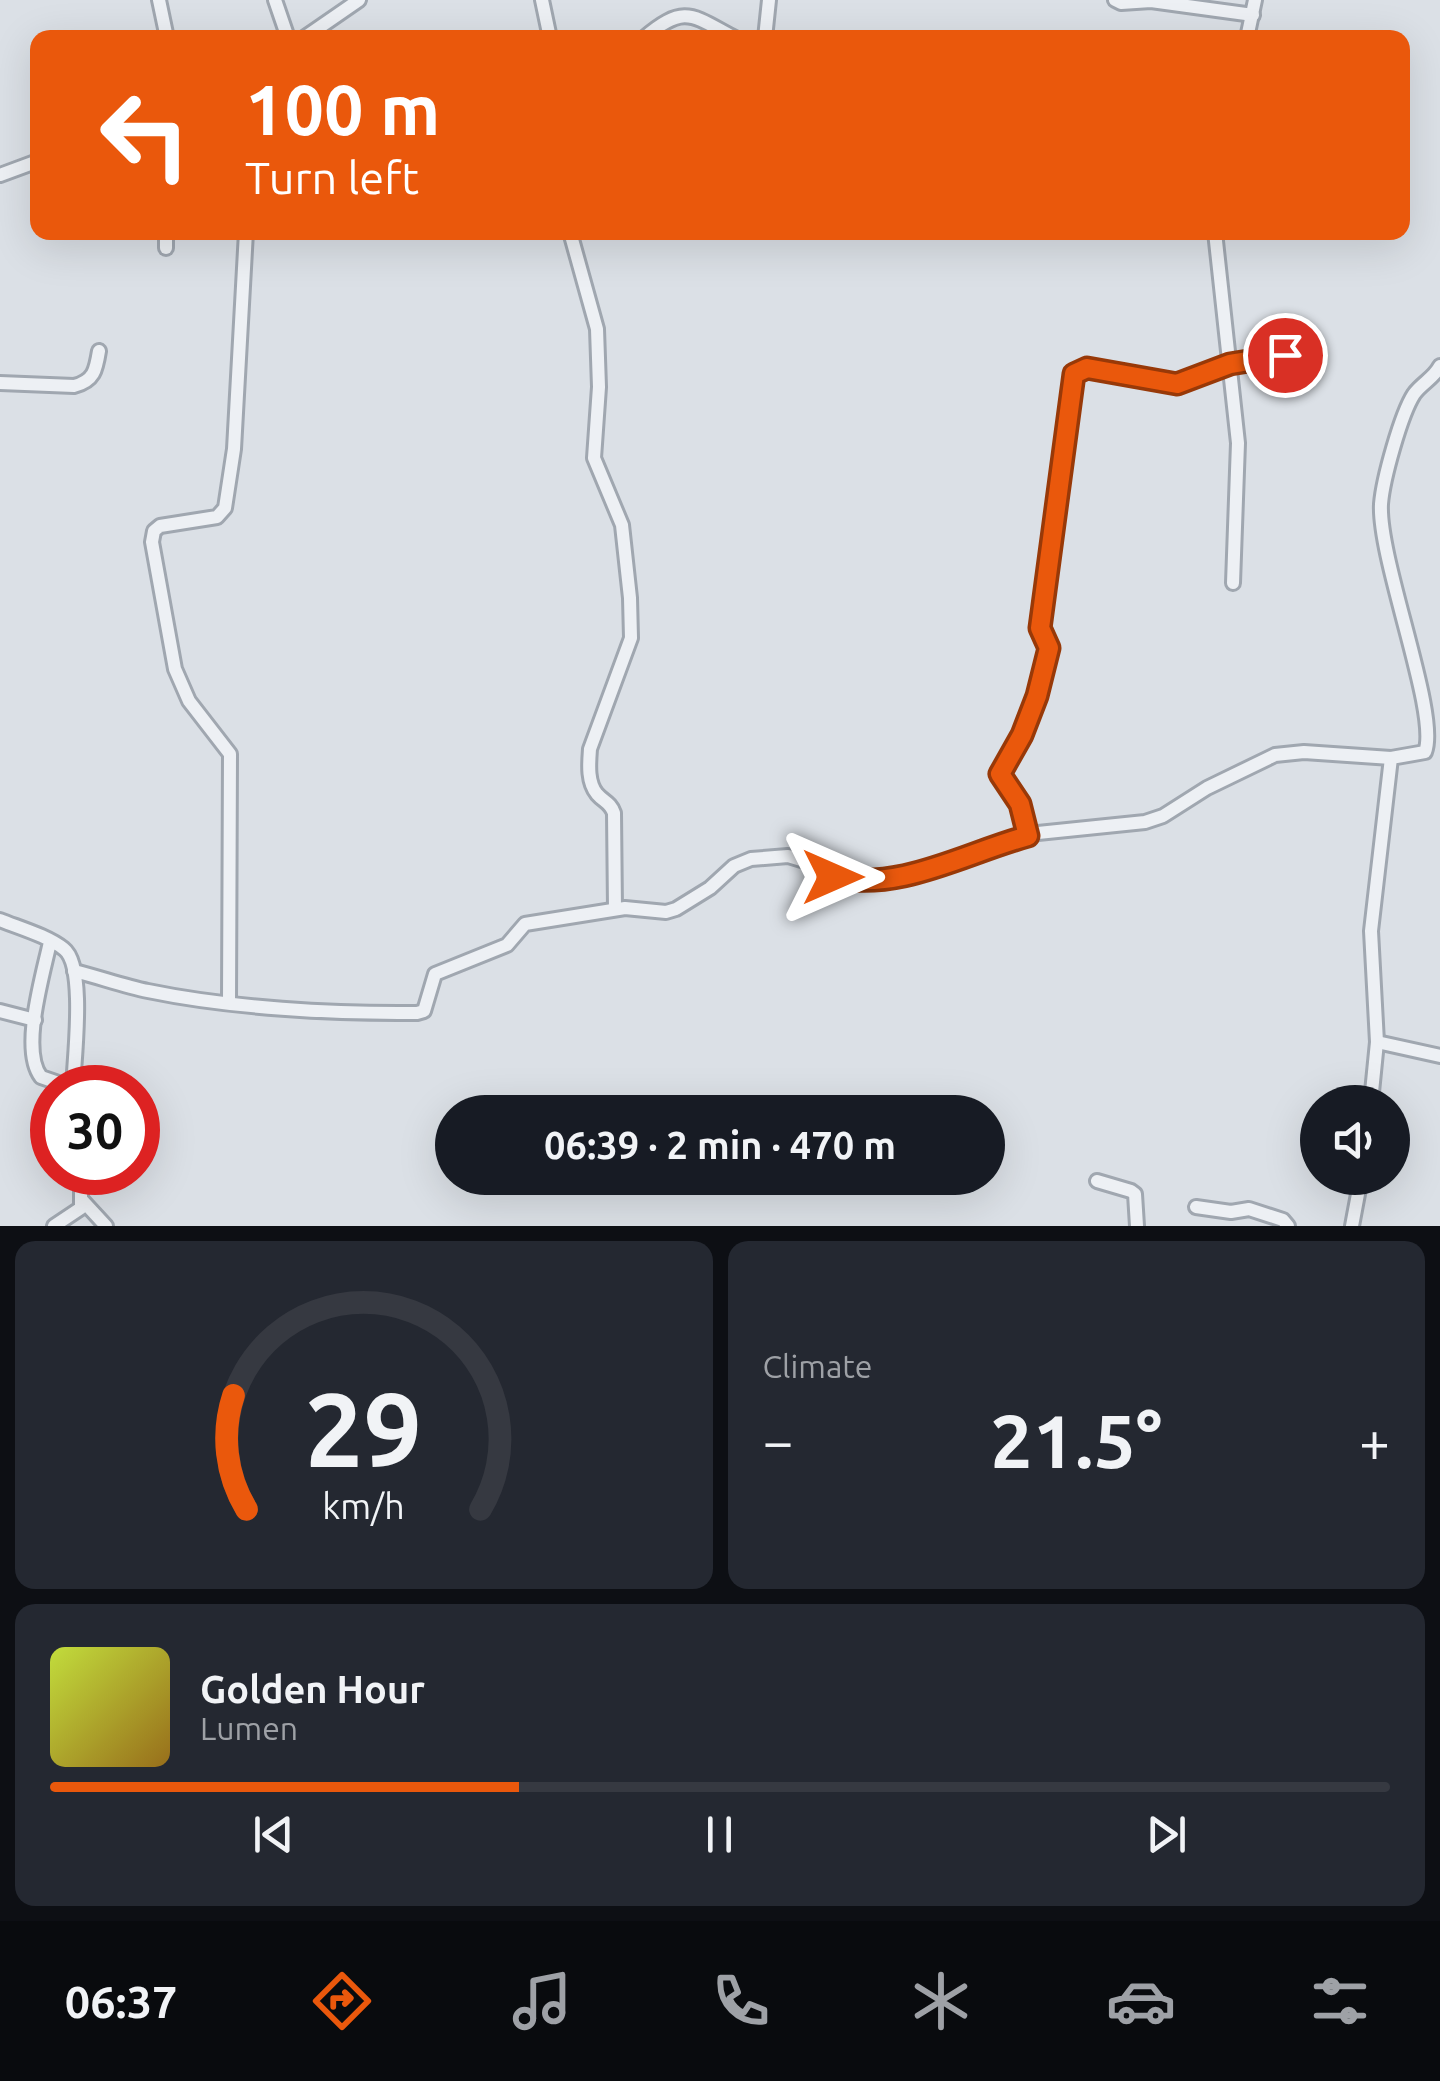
<!DOCTYPE html>
<html lang="en">
<head>
<meta charset="utf-8">
<style>
	body { margin:0; font-family:Ubuntu,sans-serif; background:#242831; color:#f1f3f6; height:100vh; display:flex; flex-direction:column; font-size:38px; white-space:nowrap }
	* { box-sizing:border-box; margin:0 }
	p { font-size:32px; color:#9ea1a6 }
	.icon { flex:none; width:55px; height:55px; fill:none; stroke:currentColor; stroke-width:2; stroke-linecap:round; stroke-linejoin:round }
	.map { position:relative; height:1226px; overflow:hidden }
	.details { display:flex; flex-direction:column; gap:15px; padding:15px; background:#0d0f14; flex:1 }
	.details>* { flex:none }
	.hud { position:absolute; left:30px; top:30px; width:1380px; height:210px; border-radius:20px; box-shadow:0 10px 40px #0002; background:#ea580c; color:#fff; overflow:hidden }
	.controls { position:absolute; left:1300px; top:1085px; display:grid; gap:20px }
	.controls a { display:grid; place-items:center; width:110px; height:110px; border-radius:50%; background:#171b24; box-shadow:0 10px 40px #0002; font-size:50px }
	.speed { position:absolute; left:30px; top:1065px; display:flex; gap:20px; font-size:50px; font-weight:700; text-align:center }
	.speed>* { display:grid; place-content:center; width:130px; height:130px; border-radius:50%; background:#171b24; box-shadow:0 10px 40px #0002; line-height:1 }
	.speed .limit { border:15px solid #d22; background:#fff; color:#111 }
	.pin { position:absolute; display:grid; place-items:center; width:85px; height:85px; color:#fff; margin:-42px; border:5px solid #fff; border-radius:50%; box-shadow:0 2px 10px #0007 }
	.me { position:absolute; width:110px; margin:-55px; rotate:90deg; stroke-linejoin:round; filter:drop-shadow(0 0 8px #0008) }
	.turn { display:flex; align-items:center; gap:35px; height:210px; padding:0 50px; font-size:45px }
	.turn .icon { width:130px; height:130px; stroke-width:2.5 }
	.turn b { display:block; font-size:70px; line-height:85px }
	.big { font-size:75px; font-weight:700; line-height:1.1 }
	.details .tile { flex:1; display:flex; flex-direction:column; justify-content:center; gap:15px; min-width:0; padding:0 35px; border-radius:20px; background:#242831 }
	.details .dial { align-items:center; gap:0 }
	.dial svg { height:260px; overflow:visible; fill:none; stroke:#363941; stroke-width:7; stroke-linecap:round; text-anchor:middle }
	.dial text { fill:#f1f3f6; stroke:none }
	.song { display:flex; align-items:center; gap:30px }
	.cover { width:120px; height:120px; border-radius:15px; background:linear-gradient(135deg,hsl(70 70% 55%),hsl(40 70% 35%)) }
	.played { height:10px; border-radius:5px; background:linear-gradient(90deg,#ea580c 35%,#363941 35%) }
	.keys { display:flex; justify-content:space-around; direction:ltr }
	.heat { display:flex; justify-content:space-between; align-items:center; font-size:55px; direction:ltr }
	.details .tiles { flex:1; display:grid; gap:15px; grid-template-columns:1fr 1fr }
	.tile:last-child { grid-column:span 2 }
	.trip { position:absolute; left:435px; top:1095px; width:570px; height:100px; border-radius:50px; background:#171b24; box-shadow:0 10px 40px #0002; font-weight:700; line-height:100px; text-align:center }
	.menu { display:flex; height:160px; justify-content:space-around; align-items:center; background:#090b0e; color:#9ea1a6 }
	.menu .icon { width:70px; height:70px }
	.menu .on { color:#ea580c }
	.menu b { font-size:45px; color:#f1f3f6 }
	.map>svg:first-child { display:block }
	.lines { fill:none; stroke-linecap:round; stroke-linejoin:round }
	.minor-casing { stroke:#a0a7b0; stroke-width:18 }
	.minor { stroke:#edf0f4; stroke-width:12 }
	.route-casing { stroke:#983908; stroke-width:25 }
	.route { stroke:#ea580c; stroke-width:18 }
</style>
</head>
<body>
<div class="map">
<svg width="1440" height="1226" viewBox="0 0 1440 1226">
	<rect width="100%" height="100%" fill="#dbe0e6"/>
	<g class="lines">
		<defs>
			<g id="minor">
				<path d="M 159,0 L 167,38"/>
				<path d="M 275,0 L 288,38"/>
				<path d="M 542,0 L 550,38"/>
				<path d="M 1115,0 L 1121,3 L 1151,1 L 1253,15"/>
				<path d="M 304,38 L 359,0"/>
				<path d="M 644,38 C 685,3 693,16 735,38"/>
				<path d="M 765,38 L 769,0"/>
				<path d="M 1247,38 L 1255,0"/>
				<path d="M 0,175 L 38,161"/>
				<path d="M 570,232 L 597,329 L 599,387 L 594,458 L 622,525 L 630,598 L 631,638 L 590,749 C 589,763 587,782 597,794 C 604,802 610,802 614,813 L 615,909"/>
				<path d="M 1215,232 L 1238,443 L 1233,583"/>
				<path d="M 166,248 L 166,232"/>
				<path d="M 0,383 L 74,386 C 94,381 96,370 99,351"/>
				<path d="M 1028,836 L 1019,804 L 1000,774 L 1023,735 L 1037,697 L 1049,648 L 1040,628 L 1074,374 L 1087,368 L 1177,384 L 1231,364 L 1263,357 L 1307,354"/>
				<path d="M 0,920 C 20,928 48,936 64,949 C 86,966 74,1060 73,1088 L 41,1077 C 20,1050 43,975 50,942"/>
				<path d="M 74,971 C 99,977 123,986 148,991 C 230,1008 334,1014 417,1013 L 424,1011 L 435,974 L 507,945 L 525,924 L 625,908 L 666,912 L 676,909 L 710,888 L 734,866 L 751,859 L 788,856 L 811,863 L 833,877 L 849,881 L 912,875 L 1038,833 L 1145,822 L 1163,816 L 1207,788 L 1275,755 L 1304,752 L 1391,758"/>
				<path d="M 229,1001 L 230,754 L 189,701 L 175,669 L 152,542 L 154,531 L 160,526 L 217,517 L 225,508 L 234,449 L 246,232"/>
				<path d="M 0,1011 L 35,1020"/>
				<path d="M 1377,1042 L 1440,1056"/>
				<path d="M 1371,1102 L 1377,1042 L 1371,931 L 1391,758 L 1425,752 C 1440,715 1378,560 1381,504 C 1383,479 1401,414 1414,394 C 1422,383 1434,378 1440,366"/>
				<path d="M 1097,1181 L 1131,1191 L 1135,1194 L 1137,1226"/>
				<path d="M 82,1200 L 106,1226"/>
				<path d="M 1196,1207 L 1231,1212 L 1249,1209 L 1283,1220 L 1288,1226"/>
				<path d="M 54,1226 L 81,1208 L 81,1172"/>
				<path d="M 1352,1226 L 1361,1178"/>
			</g>
		</defs>
		<!-- minor casing -->
		<use href="#minor" class="minor-casing"/>
		<!-- minor -->
		<use href="#minor" class="minor"/>
	</g>
	<g class="lines">
		<defs>
			<path id="route" d="M 833,877 C 900,892 965,853 1028,836 L 1020,804 L 1000,774 L 1022,735 L 1037,696 L 1049,648 L 1040,628 L 1074,374 L 1087,368 L 1177,384 L 1230,364 L 1285,355"/>
		</defs>
		<!-- route casing -->
		<use href="#route" class="route-casing"/>
		<!-- route -->
		<use href="#route" class="route"/>
	</g>
</svg>
<div class="controls">
<a><svg class="icon" aria-label="sound" viewBox="0 0 24 24"><path d="M4 9h4l5-4v14l-5-4H4zM17 9q2 3 0 6"/></svg></a>
</div>
<div class="speed"><div class="limit">30</div></div>
<div class="pin" style="left:1285px;top:355px;background:#d93025"><svg class="icon" aria-label="arrive" viewBox="0 0 24 24"><path d="M6 21V4h12l-3 4 3 4H6"/></svg></div>
<svg class="me" style="left:833px;top:877px" viewBox="-20 -20 40 40"><path d="M0-17L14 15 0 8-14 15z" fill="#ea580c" stroke="#fff" stroke-width="4"/></svg>
<div class="trip">06:39 · 2 min · 470 m</div>
<div class="hud">
<div class="turn"><svg class="icon" aria-label="left" viewBox="0 0 24 24"><path d="M17 20v-9H6M10 6l-5 5 5 5"/></svg><div><b>100 m</b>Turn left</div></div>
</div>
</div>
<section class="details">
<div class="tiles">
<div class="tile dial"><svg viewBox="0 0 100 80">
<path d="M14 69A42 42 0 1 1 86 69"/>
<path d="M14 69A42 42 0 0 1 10 34" stroke="#ea580c"/>
<text x="50" y="56" font-size="32" font-weight="700">29</text>
<text x="50" y="72" font-size="11">km/h</text>
</svg></div>
<div class="tile"><p>Climate</p>
<div class="heat"><a>−</a><b class="big">21.5°</b><a>+</a></div>
</div>
<div class="tile">
<div class="song"><i class="cover"></i><div><b>Golden Hour</b><p>Lumen</p></div></div>
<div class="played"></div>
<div class="keys"><svg class="icon" aria-label="previous" viewBox="0 0 24 24"><path d="M18 5L8 12l10 7zM5 5v14"/></svg><svg class="icon" aria-label="pause" viewBox="0 0 24 24"><path d="M8 5v14M16 5v14"/></svg><svg class="icon" aria-label="next" viewBox="0 0 24 24"><path d="M6 5l10 7-10 7zM19 5v14"/></svg></div>
</div>
</div>
</section>
<nav class="menu">
<b>06:37</b>
<svg class="icon on" aria-label="directions" viewBox="0 0 24 24"><path d="M12 3l9 9-9 9-9-9zM9 14v-3h6M13 9l2 2-2 2"/></svg>
<svg class="icon" aria-label="music" viewBox="0 0 24 24"><path d="M9 18V5l10-2v13"/><circle cx="6" cy="18" r="3"/><circle cx="16" cy="16" r="3"/></svg>
<svg class="icon" aria-label="phone" viewBox="0 0 24 24"><path d="M5 4h4l2 5-3 2q2 4 5 5l2-3 5 2v4C11 20 4 13 5 4z"/></svg>
<svg class="icon" aria-label="climate" viewBox="0 0 24 24"><path d="M12 3v18M4 7l16 10M4 17L20 7"/></svg>
<svg class="icon" aria-label="car" viewBox="0 0 24 24"><path d="M5 17H2v-5l4-1 3-4h7l3 4 3 1v5h-3M9 17h6M6 11h13"/><circle cx="7" cy="17" r="2"/><circle cx="17" cy="17" r="2"/></svg>
<svg class="icon" aria-label="filters" viewBox="0 0 24 24"><path d="M4 7h16M4 17h16"/><circle cx="9" cy="7" r="2"/><circle cx="15" cy="17" r="2"/></svg>
</nav>
</body>
</html>
